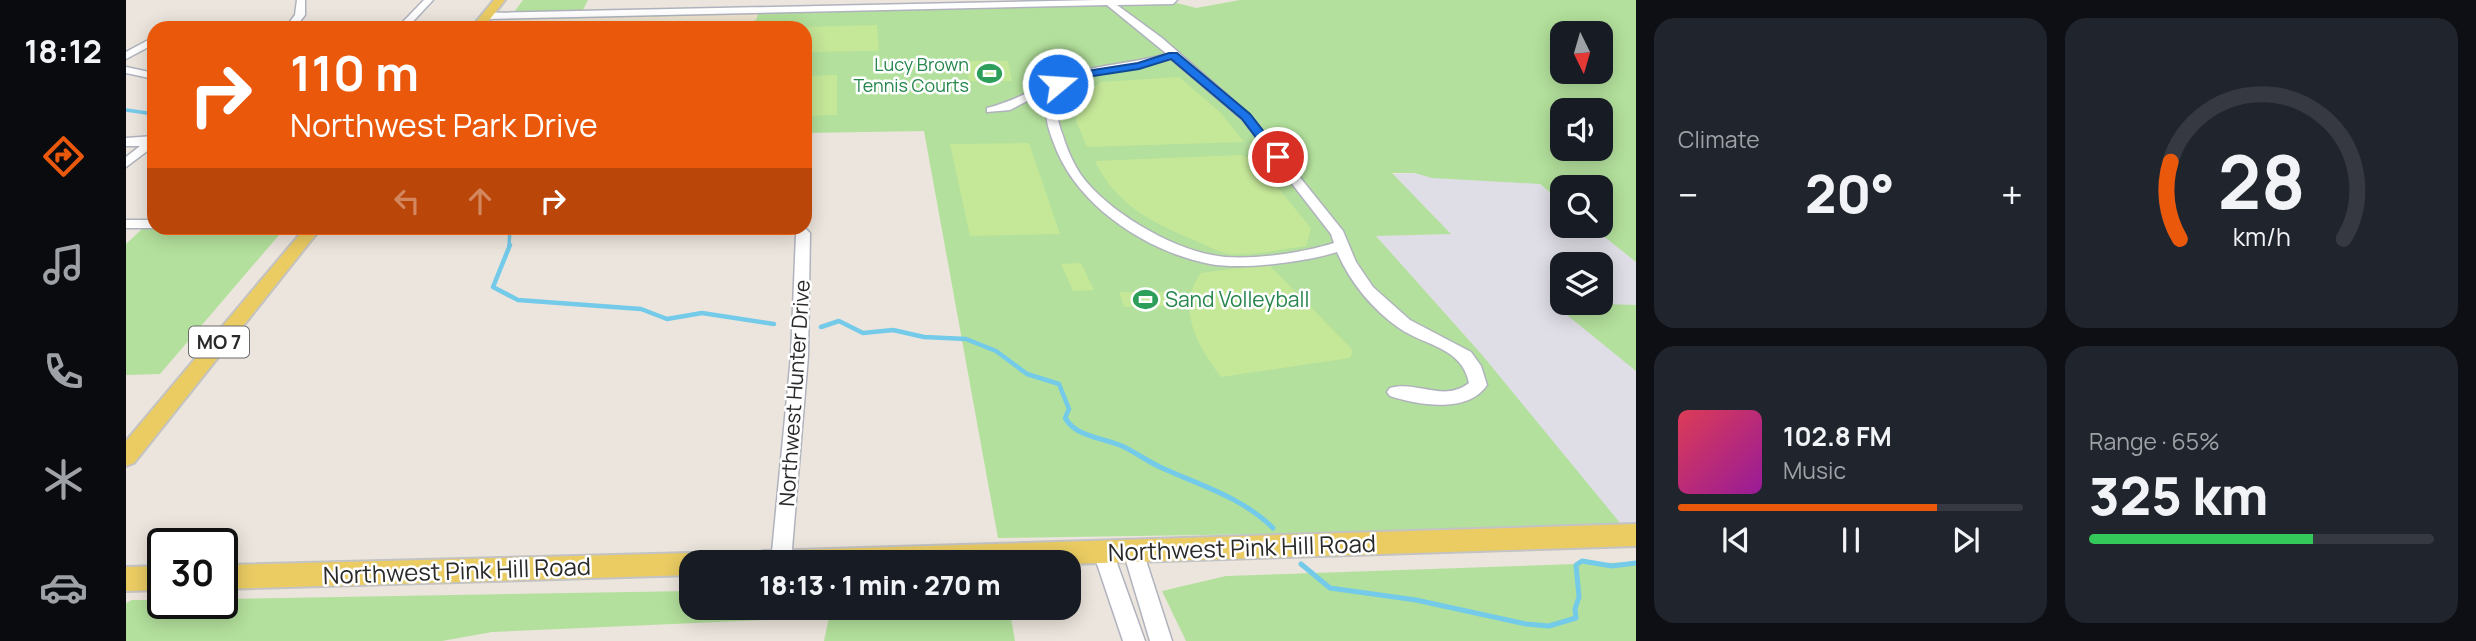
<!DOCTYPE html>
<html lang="en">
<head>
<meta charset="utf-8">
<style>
	body { margin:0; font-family:Manrope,sans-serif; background:#20242c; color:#f1f3f6; height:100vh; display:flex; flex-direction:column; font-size:26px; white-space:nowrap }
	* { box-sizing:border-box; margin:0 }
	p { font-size:23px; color:#9ea1a6 }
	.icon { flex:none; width:38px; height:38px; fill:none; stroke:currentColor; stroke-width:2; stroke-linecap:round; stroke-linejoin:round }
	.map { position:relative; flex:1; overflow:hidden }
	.drawer { display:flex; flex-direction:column; gap:18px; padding:18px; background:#0d0f14; width:840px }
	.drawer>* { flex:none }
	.hud { position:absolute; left:21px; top:21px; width:665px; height:214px; border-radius:21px; box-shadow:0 4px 18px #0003; background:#ea580c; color:#fff; overflow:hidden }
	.needle { width:46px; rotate:175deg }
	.fabs { position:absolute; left:1424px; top:21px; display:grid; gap:14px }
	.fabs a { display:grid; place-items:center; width:63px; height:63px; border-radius:14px; background:#171b24; box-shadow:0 4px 18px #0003; font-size:35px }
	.speed { position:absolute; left:21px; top:528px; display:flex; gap:14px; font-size:35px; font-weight:700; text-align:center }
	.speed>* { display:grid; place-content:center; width:91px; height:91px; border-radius:50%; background:#171b24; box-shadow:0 4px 18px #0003; line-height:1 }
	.speed .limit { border:4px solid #111; border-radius:10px; background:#fff; color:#111 }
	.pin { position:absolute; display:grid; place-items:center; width:60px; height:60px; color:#fff; margin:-30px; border:4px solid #fff; border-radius:50%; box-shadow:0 2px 7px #0007 }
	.me { position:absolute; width:77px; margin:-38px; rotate:72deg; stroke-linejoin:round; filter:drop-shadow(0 0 5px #0008) }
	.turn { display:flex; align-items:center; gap:24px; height:147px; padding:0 28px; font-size:32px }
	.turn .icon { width:91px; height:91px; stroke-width:2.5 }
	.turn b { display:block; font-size:49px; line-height:60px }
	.lanes { display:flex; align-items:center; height:66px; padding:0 28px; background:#0003; justify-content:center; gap:35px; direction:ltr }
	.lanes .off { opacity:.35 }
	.big { font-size:52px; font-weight:800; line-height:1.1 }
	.drawer .tile { flex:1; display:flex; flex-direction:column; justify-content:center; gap:10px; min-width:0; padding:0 24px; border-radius:21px; background:#20242c }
	.drawer .dial { align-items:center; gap:0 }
	.dial svg { height:182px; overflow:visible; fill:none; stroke:#363941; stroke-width:7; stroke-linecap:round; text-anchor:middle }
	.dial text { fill:#f1f3f6; stroke:none }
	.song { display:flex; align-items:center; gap:21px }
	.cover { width:84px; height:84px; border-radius:10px; background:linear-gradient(135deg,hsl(350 70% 55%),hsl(300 70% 35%)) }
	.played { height:7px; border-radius:4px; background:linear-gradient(90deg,#ea580c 75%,#363941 75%) }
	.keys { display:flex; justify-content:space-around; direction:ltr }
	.heat { display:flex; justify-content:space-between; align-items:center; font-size:38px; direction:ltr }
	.charge { height:10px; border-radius:5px; background:linear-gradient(90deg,#34c759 65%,#363941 0) }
	.drawer .tiles { flex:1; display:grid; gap:18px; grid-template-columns:repeat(2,1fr) }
	.trip { position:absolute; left:553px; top:550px; width:402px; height:70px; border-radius:21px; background:#171b24; box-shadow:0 4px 18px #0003; font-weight:800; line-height:70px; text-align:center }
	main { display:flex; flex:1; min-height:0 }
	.dock { display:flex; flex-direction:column; width:126px; justify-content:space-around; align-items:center; background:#090b0e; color:#9ea1a6 }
	.dock .icon { width:49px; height:49px }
	.dock .current { color:#ea580c }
	.dock b { font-size:32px; color:#f1f3f6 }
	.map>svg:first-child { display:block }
	.industrial { fill:#dfdde5; fill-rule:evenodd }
	.education { fill:#ede3cd }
	.green { fill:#b3e09c; fill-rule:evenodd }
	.pitch { fill:#c5e798 }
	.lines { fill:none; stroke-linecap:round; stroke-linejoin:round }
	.stream-far2 { stroke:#74cae9; stroke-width:3.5 }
	.stream-far1 { stroke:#74cae9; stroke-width:4.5 }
	.stream { stroke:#74cae9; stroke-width:5 }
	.minor-casing { stroke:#b0b3bd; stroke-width:3 }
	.major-casing { stroke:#c3c3c3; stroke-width:4 }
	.minor { fill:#fff; fill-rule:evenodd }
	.major { fill:#ebcc63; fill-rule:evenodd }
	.route { fill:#1a73e8; stroke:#114b97; stroke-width:2 }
	.labels { text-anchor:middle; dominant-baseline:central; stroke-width:5; stroke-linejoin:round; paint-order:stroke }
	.far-leisure-label { font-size:18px; fill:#27864d; stroke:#fff; text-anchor:end }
	.shield { fill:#fff; stroke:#6a6a6a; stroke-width:2 }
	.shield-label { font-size:19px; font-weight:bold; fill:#2a2a2a }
	.leisure-label { font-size:21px; fill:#27864d; stroke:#fff; text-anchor:start }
	.street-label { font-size:21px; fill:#2a2a2a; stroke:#fff }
	.near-street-label { font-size:24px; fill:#2a2a2a; stroke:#fff }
</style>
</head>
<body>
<main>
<nav class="dock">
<b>18:12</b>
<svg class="icon current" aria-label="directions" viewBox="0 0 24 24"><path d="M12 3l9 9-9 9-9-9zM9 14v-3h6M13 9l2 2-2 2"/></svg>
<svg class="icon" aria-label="music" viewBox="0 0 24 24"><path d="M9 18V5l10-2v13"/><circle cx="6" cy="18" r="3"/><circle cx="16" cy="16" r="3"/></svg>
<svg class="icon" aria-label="phone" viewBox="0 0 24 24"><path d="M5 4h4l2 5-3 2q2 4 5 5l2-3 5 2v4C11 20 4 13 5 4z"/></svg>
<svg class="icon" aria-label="climate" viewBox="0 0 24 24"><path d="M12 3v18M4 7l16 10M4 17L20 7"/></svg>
<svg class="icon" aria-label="car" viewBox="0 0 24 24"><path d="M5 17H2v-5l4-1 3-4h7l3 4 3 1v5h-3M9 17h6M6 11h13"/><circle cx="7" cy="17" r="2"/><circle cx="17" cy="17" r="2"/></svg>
</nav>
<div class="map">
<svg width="1510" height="641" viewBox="0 0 1510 641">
	<rect width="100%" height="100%" fill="#ece5dd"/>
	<!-- industrial -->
	<path class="industrial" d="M 1396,170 L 1437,203 L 1437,226 L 1465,226 L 1510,262 L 1510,529 L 1499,529 L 1250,236 L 1324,234 L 1265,174 ZM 1437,264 L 1475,264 L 1475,303 L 1437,303 Z"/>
	<!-- education -->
	<path class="education" d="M 633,12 L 630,20 L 606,28 L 373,28 L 382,17 Z"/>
	<!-- green -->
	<g class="green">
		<path d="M 397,0 L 462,0 L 457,10 L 388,12 Z"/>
		<path d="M 1114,0 L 1510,0 L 1510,262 L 1465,226 L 1475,226 L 1475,187 L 1437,187 L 1437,203 L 1414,184 L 1306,178 L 1289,173 L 1266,173 L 1325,234 L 1250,236 L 1357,356 L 1499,529 L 872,538 L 798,131 L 679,133 L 679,28 L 606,28 L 630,20 L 633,12 L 1051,3 L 1070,8 ZM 1437,33 L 1475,33 L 1475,72 L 1437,72 ZM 1437,110 L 1475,110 L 1475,149 L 1437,149 Z"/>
		<path d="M 17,228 L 159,228 L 34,374 L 0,375 L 0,244 Z"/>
		<path d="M 1442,303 L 1510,305 L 1510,371 L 1430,306 Z"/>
		<path d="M 1510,562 L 1510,641 L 1060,641 L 1036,591 L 1100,576 Z"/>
		<path d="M 565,591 L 565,607 L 883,607 L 889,641 L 698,641 L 703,617 L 366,632 L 316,641 L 0,641 L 0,603 L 6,600 L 37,600 L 37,604 L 96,604 L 96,599 Z"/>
	</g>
	<!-- pitch -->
	<g class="pitch">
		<path d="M 751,25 L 753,51 L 679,52 L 679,28 L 638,28 Z"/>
		<path d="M 840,61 L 882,61 L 886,81 L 843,81 Z"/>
		<path d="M 711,75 L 711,115 L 679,116 L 679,76 Z"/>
		<path d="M 1053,77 L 1094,112 L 1118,142 L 961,147 L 950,121 L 951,113 L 963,91 L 975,82 Z"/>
		<path d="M 903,143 L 934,234 L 844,236 L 824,144 Z"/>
		<path d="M 1115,155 L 1129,160 L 1185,228 L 1180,246 C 1158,249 1125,256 1104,254 C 1092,252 1079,245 1068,240 C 1025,222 990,205 969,161 Z"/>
		<path d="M 955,263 L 968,290 L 947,291 L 935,264 Z"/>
		<path d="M 1142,264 L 1223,346 L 1227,352 L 1224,358 L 1095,377 C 1072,347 1049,308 1075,273 Z"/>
		<path d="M 993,292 L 1040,292 L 1046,306 L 998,307 Z"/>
	</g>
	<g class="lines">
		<!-- stream-far2 -->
		<g class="stream-far2">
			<path d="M 0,110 L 28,114"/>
			<path d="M 383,246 L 384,228"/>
		</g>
		<!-- stream-far1 -->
		<g class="stream-far1">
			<path d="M 384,245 L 367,287 L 392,300 L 515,309 L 541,319 L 576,313 L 648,324"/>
			<path d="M 695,327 L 713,321 L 737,333 L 767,330 L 798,337 L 840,339 L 870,351 L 901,374 L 933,384 L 943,409 L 939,418 L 941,421"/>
		</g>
		<!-- stream -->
		<g class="stream">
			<path d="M 940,419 C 950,437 978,438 996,446 C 1009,452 1021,461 1034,467 C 1073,485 1116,497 1147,528"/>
			<path d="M 1175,564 L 1204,588 L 1290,600 L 1400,624 L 1423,626 L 1450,618 L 1449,609 L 1453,597 L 1450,565 L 1456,561 L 1486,566 L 1510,563"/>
		</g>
		<defs>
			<g id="minor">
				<path d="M 171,0 L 179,0 L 179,15 L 169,28 L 159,28 L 169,15 Z"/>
				<path d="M 298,0 L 307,0 L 281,28 L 271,28 Z"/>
				<path d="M 972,0 L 1051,0 L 1047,4 L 991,5 L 1036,38 L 1124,115 L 1217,231 L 1230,262 L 1247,287 L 1284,320 L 1345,352 L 1355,366 L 1361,385 C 1342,414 1292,405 1264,396 L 1261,392 L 1264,388 C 1290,380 1318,403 1343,383 C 1336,347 1299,346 1273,328 C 1246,309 1224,282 1211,252 C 1179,262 1117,270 1084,264 C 1019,251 949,205 927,141 C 920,124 917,107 924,89 L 884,110 L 861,112 L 861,108 C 890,101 917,84 946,74 C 975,64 1010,63 1041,54 L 981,5 L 361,19 L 356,16 L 361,13 ZM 1045,59 L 1116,119 L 1205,234 L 1208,243 C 1177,253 1117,262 1086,255 C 1043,247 981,211 955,175 C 947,163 941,149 937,136 C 930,118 928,102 937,84 C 972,71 1010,69 1045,59 Z"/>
				<path d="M 49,23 L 52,24 L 52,28 L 41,28 Z"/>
				<path d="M 28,37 L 28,44 L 0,59 L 0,52 Z"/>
				<path d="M 0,67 L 28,73 L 28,79 L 0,73 Z"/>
				<path d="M 28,136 L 28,146 L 0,167 L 0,157 L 14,146 L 0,146 L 0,138 Z"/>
				<path d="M 0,220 L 28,220 L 28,228 L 30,228 L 0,228 Z"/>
				<path d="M 664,228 L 679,228 L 684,233 L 682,356 L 665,561 L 645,562 L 665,356 L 670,234 Z"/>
				<path d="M 1007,542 L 1014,545 L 1017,551 L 1046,641 L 1024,641 L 997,551 L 1000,545 Z"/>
				<path d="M 977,543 L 984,546 L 987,552 L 1019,641 L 997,641 L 967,552 L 970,546 Z"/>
			</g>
			<g id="major">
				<path d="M 368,0 L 379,0 L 357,28 L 345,28 Z"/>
				<path d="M 179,228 L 195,228 L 8,463 L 0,466 L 0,441 Z"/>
				<path d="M 1510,524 L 1510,546 L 943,564 L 625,562 L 629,554 L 638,551 Z"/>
				<path d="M 565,553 L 574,556 L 577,562 L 565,562 L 565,575 L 96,589 L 96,565 Z"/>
				<path d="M 37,566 L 37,590 L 0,591 L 0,567 Z"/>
			</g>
		</defs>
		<!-- minor casing -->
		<use href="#minor" class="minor-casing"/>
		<!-- major casing -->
		<use href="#major" class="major-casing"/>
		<!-- minor -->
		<use href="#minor" class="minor"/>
		<!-- major -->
		<use href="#major" class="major"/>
	</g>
	<!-- route -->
	<path class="route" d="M 1043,53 L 1051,53 L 1124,114 L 1156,155 L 1156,160 L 1147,160 L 1116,119 L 1045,59 L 1013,69 L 954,78 L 932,87 L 927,84 L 948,73 L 1012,63 Z"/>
	<!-- icons -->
	<defs>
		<symbol id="stadium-bare" viewBox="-9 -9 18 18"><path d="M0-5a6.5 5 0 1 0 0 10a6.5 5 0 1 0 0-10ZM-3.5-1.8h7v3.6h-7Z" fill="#2e9e5b" stroke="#fff" stroke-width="2.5" paint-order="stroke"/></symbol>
	</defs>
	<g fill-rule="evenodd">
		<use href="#stadium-bare" x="846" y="56" width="35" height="35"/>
		<use href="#stadium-bare" x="1002" y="282" width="35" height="35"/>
	</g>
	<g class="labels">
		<!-- far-leisure labels -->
		<g class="far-leisure-label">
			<text x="843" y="64">Lucy Brown<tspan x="843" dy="21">Tennis Courts</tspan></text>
		</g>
		<!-- shield labels -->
		<rect class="shield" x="63" y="326.5" width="60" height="31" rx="5"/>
		<g class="shield-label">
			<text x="93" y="342">MO 7</text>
		</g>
		<!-- leisure labels -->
		<g class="leisure-label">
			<text x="1039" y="299">Sand Volleyball</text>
		</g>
		<!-- street labels -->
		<g class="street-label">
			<text transform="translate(668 393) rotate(-86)">Northwest Hunter Drive</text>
		</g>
		<!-- near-street labels -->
		<g class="near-street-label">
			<text transform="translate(1116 547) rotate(-2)">Northwest Pink Hill Road</text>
			<text transform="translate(331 570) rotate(-2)">Northwest Pink Hill Road</text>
		</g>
	</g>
</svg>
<div class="fabs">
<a><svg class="needle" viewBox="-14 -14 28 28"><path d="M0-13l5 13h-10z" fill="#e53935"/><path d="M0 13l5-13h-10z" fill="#9ea1a6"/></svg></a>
<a><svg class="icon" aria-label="sound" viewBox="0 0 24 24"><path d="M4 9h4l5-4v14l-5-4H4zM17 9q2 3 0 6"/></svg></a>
<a><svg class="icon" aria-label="search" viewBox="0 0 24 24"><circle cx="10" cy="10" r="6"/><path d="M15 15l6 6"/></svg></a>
<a><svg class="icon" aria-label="layers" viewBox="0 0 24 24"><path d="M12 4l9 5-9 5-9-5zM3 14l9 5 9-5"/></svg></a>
</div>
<div class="speed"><div class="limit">30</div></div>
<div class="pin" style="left:1152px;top:157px;background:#d93025"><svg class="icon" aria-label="arrive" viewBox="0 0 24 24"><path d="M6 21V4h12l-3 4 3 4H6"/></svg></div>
<svg class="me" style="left:932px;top:84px" viewBox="-20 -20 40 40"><circle r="17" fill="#1a73e8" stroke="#fff" stroke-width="3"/><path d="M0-11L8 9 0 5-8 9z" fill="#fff"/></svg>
<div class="trip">18:13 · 1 min · 270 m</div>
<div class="hud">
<div class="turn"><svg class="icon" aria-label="right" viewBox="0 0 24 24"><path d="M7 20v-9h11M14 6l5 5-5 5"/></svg><div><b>110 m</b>Northwest Park Drive</div></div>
<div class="lanes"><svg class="icon off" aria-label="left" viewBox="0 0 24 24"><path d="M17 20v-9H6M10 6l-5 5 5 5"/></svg><svg class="icon off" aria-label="ahead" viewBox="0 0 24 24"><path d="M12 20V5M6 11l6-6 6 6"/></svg><svg class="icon" aria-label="right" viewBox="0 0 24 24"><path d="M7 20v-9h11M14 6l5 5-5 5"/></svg></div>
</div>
</div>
<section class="drawer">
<div class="tiles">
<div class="tile"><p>Climate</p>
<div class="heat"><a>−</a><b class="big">20°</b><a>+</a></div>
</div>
<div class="tile dial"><svg viewBox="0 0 100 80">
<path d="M14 69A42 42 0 1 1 86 69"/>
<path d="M14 69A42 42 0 0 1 10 35" stroke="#ea580c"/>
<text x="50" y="56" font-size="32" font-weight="700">28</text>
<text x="50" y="72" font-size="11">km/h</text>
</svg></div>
<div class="tile">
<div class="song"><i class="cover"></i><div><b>102.8 FM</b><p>Music</p></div></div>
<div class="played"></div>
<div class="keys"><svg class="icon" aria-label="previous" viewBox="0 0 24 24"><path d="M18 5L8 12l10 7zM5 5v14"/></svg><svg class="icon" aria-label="pause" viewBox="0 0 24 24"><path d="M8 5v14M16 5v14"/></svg><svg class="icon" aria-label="next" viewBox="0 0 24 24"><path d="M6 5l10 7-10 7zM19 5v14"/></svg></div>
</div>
<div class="tile"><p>Range · 65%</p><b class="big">325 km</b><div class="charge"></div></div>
</div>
</section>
</main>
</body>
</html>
